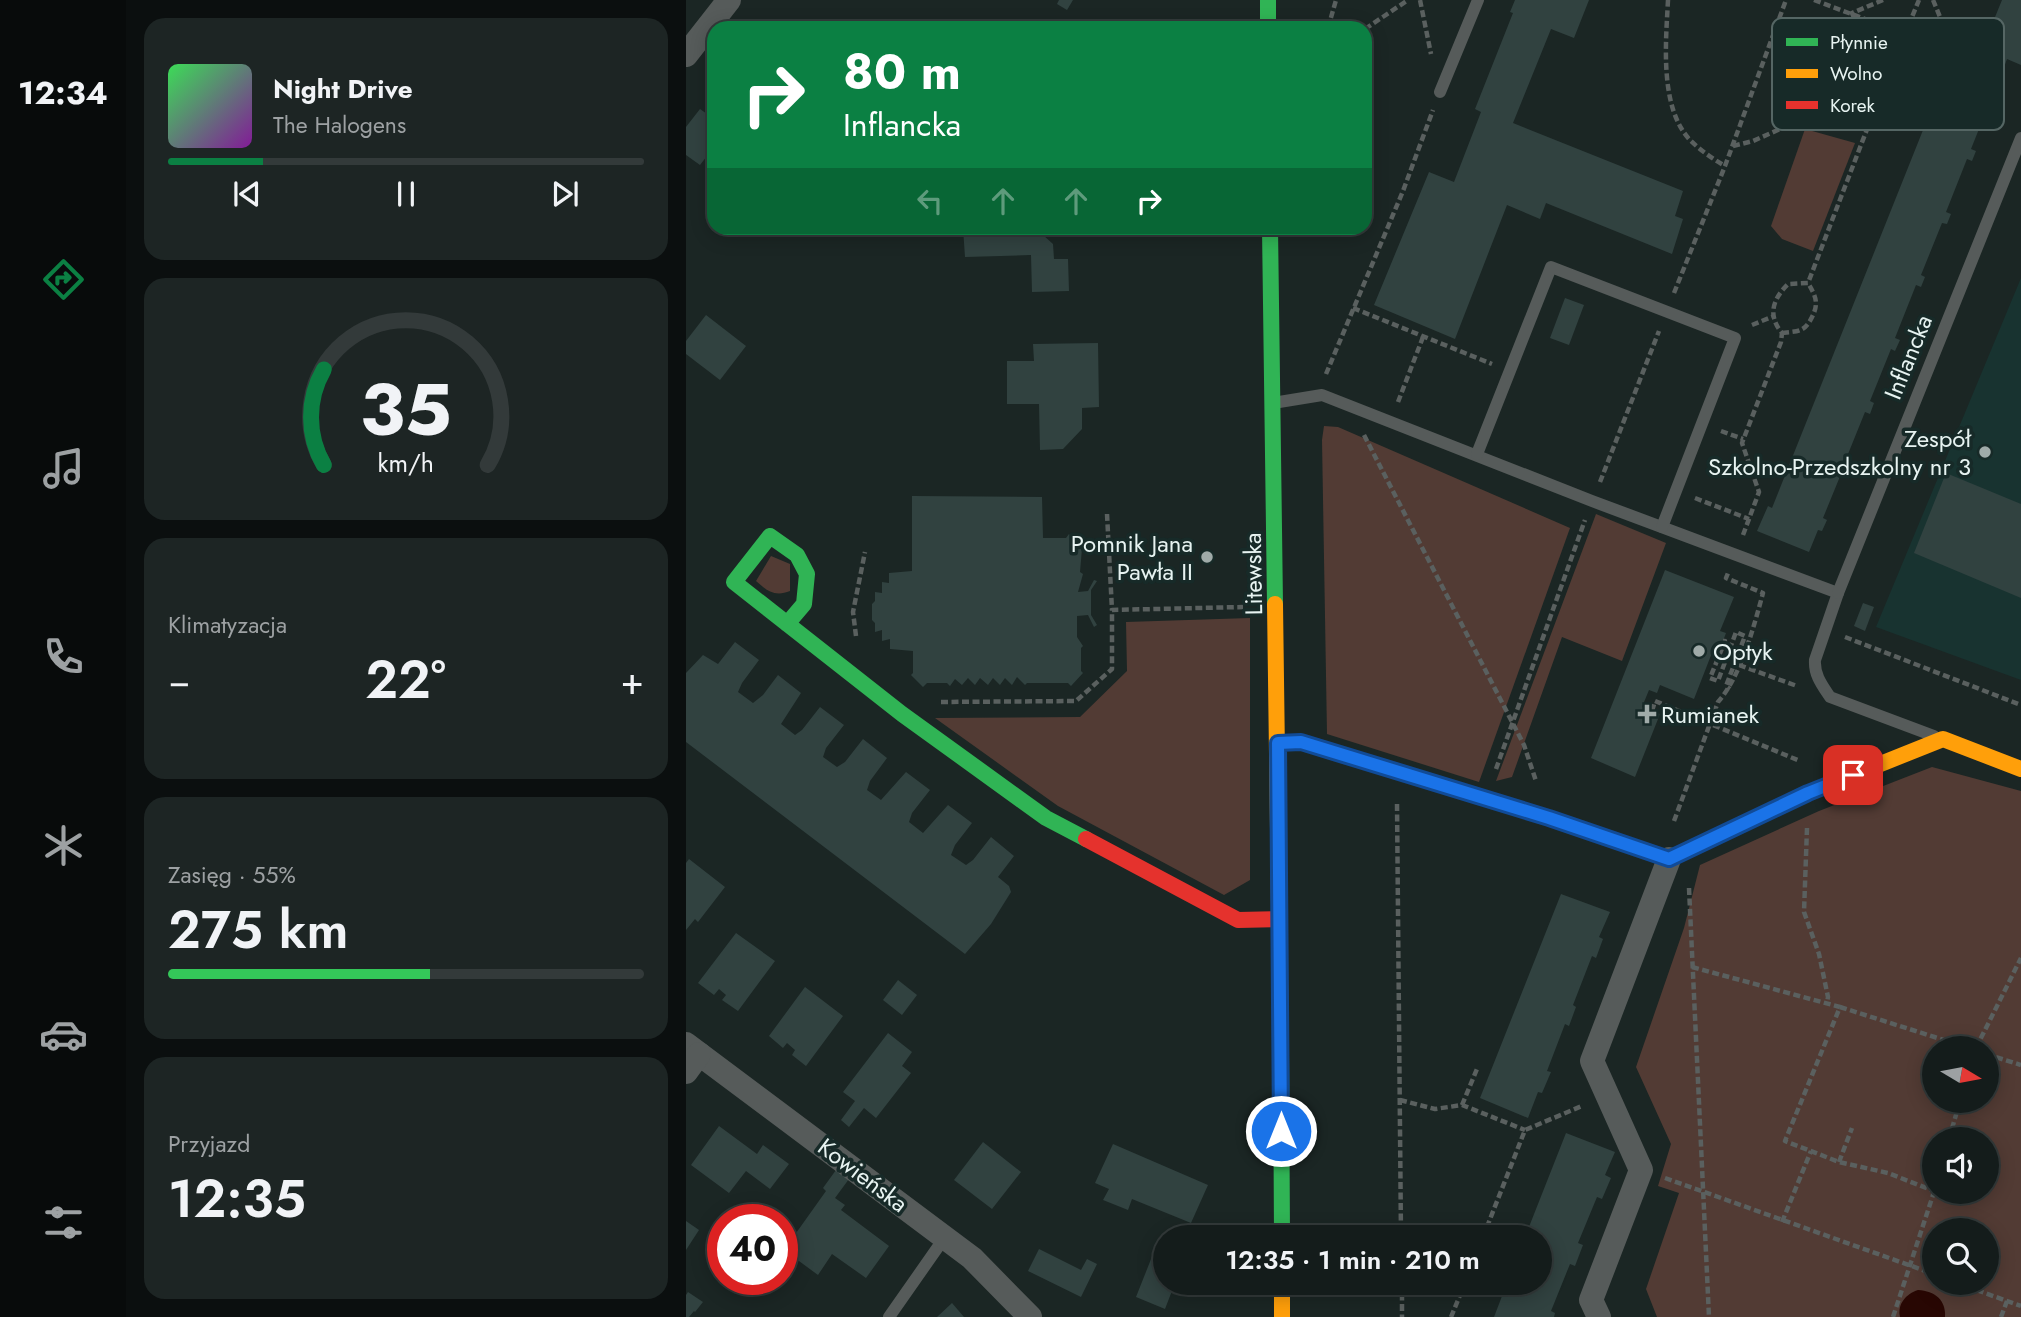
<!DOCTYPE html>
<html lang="pl">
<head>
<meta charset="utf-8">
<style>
	body { margin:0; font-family:Jost,sans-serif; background:#1d2524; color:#f1f3f6; height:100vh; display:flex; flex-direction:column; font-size:26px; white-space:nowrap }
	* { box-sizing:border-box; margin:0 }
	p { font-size:23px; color:#9da1a3 }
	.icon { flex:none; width:38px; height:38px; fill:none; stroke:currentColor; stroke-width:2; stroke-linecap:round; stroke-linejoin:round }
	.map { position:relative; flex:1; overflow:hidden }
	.panel { display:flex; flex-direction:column; gap:18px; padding:18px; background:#0b0f0f; width:560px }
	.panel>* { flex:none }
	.banner { position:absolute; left:21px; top:21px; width:665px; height:214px; border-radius:21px; box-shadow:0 4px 18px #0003,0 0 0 2px #333a3a; background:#0b8043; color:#fff; overflow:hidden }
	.needle { width:46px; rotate:100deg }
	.tools { position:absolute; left:1236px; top:1036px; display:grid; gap:14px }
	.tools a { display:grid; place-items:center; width:77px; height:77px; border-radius:50%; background:#141c1b; box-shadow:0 4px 18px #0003,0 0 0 2px #333a3a; font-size:35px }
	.speed { position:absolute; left:21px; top:1204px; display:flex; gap:14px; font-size:35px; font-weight:700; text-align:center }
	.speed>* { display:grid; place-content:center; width:91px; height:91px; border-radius:50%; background:#141c1b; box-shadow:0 4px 18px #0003,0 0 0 2px #333a3a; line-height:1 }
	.speed .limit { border:10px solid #d22; background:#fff; color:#111 }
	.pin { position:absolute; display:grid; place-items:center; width:60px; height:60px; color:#fff; margin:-30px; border-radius:14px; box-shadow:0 4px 10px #0006 }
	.me { position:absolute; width:77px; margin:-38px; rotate:0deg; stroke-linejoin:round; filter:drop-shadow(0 0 5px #0008) }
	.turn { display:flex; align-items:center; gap:24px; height:147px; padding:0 21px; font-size:32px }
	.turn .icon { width:91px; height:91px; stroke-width:2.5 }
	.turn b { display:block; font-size:49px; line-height:60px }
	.lanes { display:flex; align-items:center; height:66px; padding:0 21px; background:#0003; justify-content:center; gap:35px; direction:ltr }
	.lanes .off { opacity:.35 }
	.big { font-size:52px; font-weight:600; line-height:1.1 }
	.panel .card { flex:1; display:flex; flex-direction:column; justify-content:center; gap:10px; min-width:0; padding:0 24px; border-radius:21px; background:#1d2524 }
	.panel .dial { align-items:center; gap:0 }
	.dial svg { height:182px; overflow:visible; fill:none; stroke:#333a3a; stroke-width:7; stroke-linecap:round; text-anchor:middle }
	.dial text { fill:#f1f3f6; stroke:none }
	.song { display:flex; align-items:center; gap:21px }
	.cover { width:84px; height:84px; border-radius:10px; background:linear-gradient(135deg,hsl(130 70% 55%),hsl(290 70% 35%)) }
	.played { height:7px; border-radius:4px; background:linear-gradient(90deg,#0b8043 20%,#333a3a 20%) }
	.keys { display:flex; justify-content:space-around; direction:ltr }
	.heat { display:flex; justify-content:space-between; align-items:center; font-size:38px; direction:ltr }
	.charge { height:10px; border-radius:5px; background:linear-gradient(90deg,#34c759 55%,#333a3a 0) }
	.trip { position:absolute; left:467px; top:1225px; width:399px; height:70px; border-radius:35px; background:#141c1b; box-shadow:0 4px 18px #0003,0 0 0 2px #333a3a; font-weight:600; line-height:70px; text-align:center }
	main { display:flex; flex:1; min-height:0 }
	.menu { display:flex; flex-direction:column; width:126px; justify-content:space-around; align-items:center; background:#080b0b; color:#9da1a3 }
	.menu .icon { width:49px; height:49px }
	.menu .active { color:#0b8043 }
	.menu b { font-size:32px; color:#f1f3f6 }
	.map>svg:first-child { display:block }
	.built { fill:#183330 }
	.green { fill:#523b34; fill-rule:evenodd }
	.water { fill:#280703 }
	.building { fill:#314240 }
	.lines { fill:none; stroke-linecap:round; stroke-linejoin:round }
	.path { stroke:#5a605f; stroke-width:4.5; stroke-dasharray:7 3.5; stroke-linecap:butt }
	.lane { stroke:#565b5a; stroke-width:12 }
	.street { stroke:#565b5a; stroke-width:24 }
	.fast { stroke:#30b455; stroke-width:16 }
	.slow { stroke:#ff9f0a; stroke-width:16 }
	.jam { stroke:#e5322d; stroke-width:16 }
	.route-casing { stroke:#114b97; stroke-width:18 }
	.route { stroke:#1a73e8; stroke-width:12 }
	.poi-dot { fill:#a0aba9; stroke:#172a28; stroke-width:2.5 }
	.labels { text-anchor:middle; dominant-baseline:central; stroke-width:7; stroke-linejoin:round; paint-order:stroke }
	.street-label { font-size:24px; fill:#e7f3f1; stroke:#172a28 }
	.poi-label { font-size:24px; fill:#e7f3f1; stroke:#172a28; text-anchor:end }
	.key { fill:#172a28; stroke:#556664; stroke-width:2 }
	.key-label { font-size:19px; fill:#e7f3f1 }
</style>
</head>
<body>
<main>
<nav class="menu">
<b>12:34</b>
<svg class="icon active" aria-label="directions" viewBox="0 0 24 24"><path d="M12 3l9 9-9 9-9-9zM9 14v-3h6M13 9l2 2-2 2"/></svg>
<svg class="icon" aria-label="music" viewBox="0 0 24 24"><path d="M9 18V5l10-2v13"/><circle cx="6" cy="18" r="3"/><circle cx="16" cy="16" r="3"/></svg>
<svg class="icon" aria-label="phone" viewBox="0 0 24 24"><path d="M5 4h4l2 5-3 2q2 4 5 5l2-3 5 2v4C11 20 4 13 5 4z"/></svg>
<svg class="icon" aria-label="climate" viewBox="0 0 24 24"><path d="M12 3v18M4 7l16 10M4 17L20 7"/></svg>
<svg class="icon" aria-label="car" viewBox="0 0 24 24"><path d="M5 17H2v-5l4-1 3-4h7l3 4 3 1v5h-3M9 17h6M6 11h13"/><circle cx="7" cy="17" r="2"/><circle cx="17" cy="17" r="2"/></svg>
<svg class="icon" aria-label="filters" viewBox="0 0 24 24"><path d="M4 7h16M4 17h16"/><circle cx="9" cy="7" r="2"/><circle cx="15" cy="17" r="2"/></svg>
</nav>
<section class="panel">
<div class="card">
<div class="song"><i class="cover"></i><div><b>Night Drive</b><p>The Halogens</p></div></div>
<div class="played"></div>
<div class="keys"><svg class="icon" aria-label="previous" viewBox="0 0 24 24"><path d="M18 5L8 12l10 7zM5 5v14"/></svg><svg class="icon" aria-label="pause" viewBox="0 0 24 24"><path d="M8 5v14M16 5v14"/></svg><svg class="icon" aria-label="next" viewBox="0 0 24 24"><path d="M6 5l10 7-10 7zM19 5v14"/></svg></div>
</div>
<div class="card dial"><svg viewBox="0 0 100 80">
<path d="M14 69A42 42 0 1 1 86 69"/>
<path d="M14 69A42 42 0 0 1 14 27" stroke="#0b8043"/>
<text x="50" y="56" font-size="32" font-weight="700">35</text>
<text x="50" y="72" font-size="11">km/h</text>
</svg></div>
<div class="card"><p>Klimatyzacja</p>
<div class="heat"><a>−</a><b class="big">22°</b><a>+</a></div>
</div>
<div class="card"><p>Zasięg · 55%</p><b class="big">275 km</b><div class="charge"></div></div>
<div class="card"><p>Przyjazd</p><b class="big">12:35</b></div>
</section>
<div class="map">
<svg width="1335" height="1317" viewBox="0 0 1335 1317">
	<rect width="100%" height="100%" fill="#1b2624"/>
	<!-- built -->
	<path class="built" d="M 1335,278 L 1335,680 L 1190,627 Z"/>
	<!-- green -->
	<g class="green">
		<path d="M 1119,129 L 1169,143 L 1127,251 L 1096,239 L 1085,226 Z"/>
		<path d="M 638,426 L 652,427 L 884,528 L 793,782 L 641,734 L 636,440 Z"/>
		<path d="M 910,514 L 980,543 L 936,661 L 876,637 L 826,777 L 810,781 Z"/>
		<path d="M 85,556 L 104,564 L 104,591 C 89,597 81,591 70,581 Z"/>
		<path d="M 564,618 L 564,880 L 538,895 L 372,806 L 249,718 L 394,717 L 441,671 L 440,622 Z"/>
		<path d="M 1246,767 L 1335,791 L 1335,1317 L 971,1317 L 960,1289 L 993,1193 L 972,1186 L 985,1144 L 950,1067 L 998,928 L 1014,865 L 1133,811 ZM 1248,1048 L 1300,1048 L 1300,1101 L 1248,1101 ZM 1248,1139 L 1300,1139 L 1300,1192 L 1248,1192 ZM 1248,1230 L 1300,1230 L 1300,1283 L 1248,1283 Z"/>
	</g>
	<!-- water -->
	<path class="water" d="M 1232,1290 C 1249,1291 1260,1300 1259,1317 L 1214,1317 C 1211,1304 1220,1294 1232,1290 Z"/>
	<!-- building -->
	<g class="building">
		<path d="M 373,0 L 387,0 L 381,10 L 371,4 Z"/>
		<path d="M 829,0 L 903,0 L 888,38 L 865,29 L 827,123 L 997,191 L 989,216 L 997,219 L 986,254 L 860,203 L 854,219 L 821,205 L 769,339 L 688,305 L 743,172 L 768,182 L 795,112 L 789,109 L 827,13 L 824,12 Z"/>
		<path d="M 1316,0 L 1335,0 L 1335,65 L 1321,59 L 1312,84 L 1317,85 L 1312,96 L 1307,94 L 1285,149 L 1290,151 L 1286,161 L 1281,159 L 1260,212 L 1265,214 L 1261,224 L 1256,223 L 1235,275 L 1239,277 L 1235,287 L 1230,285 L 1209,338 L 1214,340 L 1209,351 L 1205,349 L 1184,401 L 1188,403 L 1184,414 L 1179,412 L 1158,464 L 1163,466 L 1159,476 L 1155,474 L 1137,518 L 1141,520 L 1136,531 L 1132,530 L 1123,552 L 1071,531 L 1082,506 L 1086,508 L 1273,40 L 1296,49 Z"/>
		<path d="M 14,109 L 28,119 L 28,158 L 27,160 L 21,156 L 14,165 L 0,155 L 0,127 Z"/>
		<path d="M 277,228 L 342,228 L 342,235 L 357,235 L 367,244 L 368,259 L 382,259 L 383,291 L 346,292 L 345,255 L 279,257 Z"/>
		<path d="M 879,298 L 898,305 L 883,345 L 864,338 Z"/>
		<path d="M 20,315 L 60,346 L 34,380 L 0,354 L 0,341 Z"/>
		<path d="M 412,343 L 413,407 L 396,408 L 396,429 L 377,449 L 354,450 L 353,404 L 321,404 L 321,361 L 348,361 L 347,344 Z"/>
		<path d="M 1260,473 L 1335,504 L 1335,598 L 1228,553 Z"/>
		<path d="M 226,496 L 356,497 L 357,538 L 380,538 L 383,534 L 396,548 L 394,572 L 397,574 L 392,592 L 402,591 L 408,580 L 411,581 L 405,590 L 405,615 L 411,625 L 408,627 L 402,615 L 391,616 L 391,637 L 397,646 L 395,648 L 395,671 L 397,673 L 385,686 L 382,683 L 341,683 L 339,685 L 331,677 L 326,685 L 319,678 L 314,685 L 307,678 L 302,685 L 294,678 L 289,685 L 282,678 L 276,685 L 269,679 L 264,686 L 261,683 L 241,683 L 237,687 L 225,675 L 227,673 L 227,651 L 204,649 L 204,639 L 196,641 L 196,630 L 189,632 L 189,623 L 186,620 L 186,604 L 189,601 L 189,592 L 196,593 L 196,582 L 203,583 L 203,573 L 226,571 Z"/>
		<path d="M 979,570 L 1048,597 L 1034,631 L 1040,633 L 1037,641 L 1034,647 L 1029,645 L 1008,699 L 974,685 L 971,693 L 963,690 L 956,707 L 974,714 L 949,777 L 905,758 Z"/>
		<path d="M 1177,603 L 1188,607 L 1179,631 L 1168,626 Z"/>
		<path d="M 49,642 L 73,660 L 56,683 L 52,692 L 67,703 L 77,695 L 92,675 L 115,693 L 95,724 L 109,735 L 116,730 L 134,707 L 158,725 L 140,748 L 137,757 L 151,767 L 159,762 L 177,739 L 201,758 L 184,781 L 181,790 L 195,800 L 220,772 L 244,790 L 226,813 L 223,822 L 237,833 L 262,805 L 286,823 L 269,845 L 265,855 L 280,865 L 287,860 L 305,837 L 328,856 L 312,877 L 323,886 L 325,892 L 305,924 L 279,954 L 0,742 L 0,673 L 17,655 L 32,664 Z"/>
		<path d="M 3,859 L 39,887 L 12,922 L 9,919 L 0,930 L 0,863 Z"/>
		<path d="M 875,894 L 924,912 L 913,937 L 917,939 L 910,958 L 906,956 L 887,1005 L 890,1007 L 883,1026 L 879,1024 L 861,1071 L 865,1072 L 856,1093 L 852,1092 L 842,1118 L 794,1098 Z"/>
		<path d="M 50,933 L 89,961 L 52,1011 L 36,1000 L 40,995 L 33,989 L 28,995 L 12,983 Z"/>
		<path d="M 212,980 L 231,995 L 216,1015 L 197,1000 Z"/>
		<path d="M 119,987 L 157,1016 L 120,1066 L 106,1055 L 109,1050 L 101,1043 L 97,1048 L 83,1036 Z"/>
		<path d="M 202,1033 L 226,1052 L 216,1066 L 225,1073 L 190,1118 L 178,1108 L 163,1127 L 155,1120 L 169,1101 L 157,1092 Z"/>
		<path d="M 33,1126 L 71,1154 L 77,1145 L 103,1164 L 84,1189 L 60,1171 L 43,1193 L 5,1165 Z"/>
		<path d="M 880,1133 L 929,1152 L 919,1175 L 925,1178 L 916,1199 L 911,1197 L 892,1243 L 897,1245 L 889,1266 L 884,1264 L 865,1311 L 869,1313 L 868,1317 L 808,1317 L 821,1283 L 854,1283 L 854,1237 L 839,1237 Z"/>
		<path d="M 297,1142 L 335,1172 L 306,1209 L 268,1180 Z"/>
		<path d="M 427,1144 L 522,1185 L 505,1223 L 446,1199 L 442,1210 L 417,1200 L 423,1189 L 409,1183 Z"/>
		<path d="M 150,1170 L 163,1179 L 149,1198 L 159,1205 L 155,1210 L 203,1246 L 180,1278 L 146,1254 L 132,1275 L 98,1250 L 140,1191 L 137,1188 Z"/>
		<path d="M 0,1221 L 13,1230 L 0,1250 Z"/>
		<path d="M 471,1244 L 480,1248 L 480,1283 L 489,1283 L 479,1309 L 450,1297 Z"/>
		<path d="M 353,1249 L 395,1270 L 401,1259 L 411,1264 L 395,1297 L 342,1271 Z"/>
		<path d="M 2,1292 L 17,1302 L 9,1312 L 8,1311 L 3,1317 L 0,1317 L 0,1295 Z"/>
		<path d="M 266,1303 L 278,1317 L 251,1317 Z"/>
	</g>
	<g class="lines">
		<!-- path -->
		<g class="path">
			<path d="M 734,0 L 745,54"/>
			<path d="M 982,0 C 980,41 973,107 1004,140 C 1014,150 1027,159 1039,166"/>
			<path d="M 1128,0 L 1267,52"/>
			<path d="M 1197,0 L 1166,13 L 1197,84"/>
			<path d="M 1247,0 L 1268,51"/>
			<path d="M 642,28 L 650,0"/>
			<path d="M 679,29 L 722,0"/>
			<path d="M 1047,146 L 1067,141 L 1268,52"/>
			<path d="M 988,293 L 1039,166 L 1100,0"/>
			<path d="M 667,308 L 806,364"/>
			<path d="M 1066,325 L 1088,316"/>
			<path d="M 1096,333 C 1114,331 1119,332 1127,315 C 1133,302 1129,295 1122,283"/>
			<path d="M 640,374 L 717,191 L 747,110"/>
			<path d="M 712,402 L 737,337"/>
			<path d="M 1035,431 L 1057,439"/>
			<path d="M 678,435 L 838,745 L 850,781"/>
			<path d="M 914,482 L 973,331"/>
			<path d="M 1009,498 L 1063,519"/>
			<path d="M 421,514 L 426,610"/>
			<path d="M 1057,535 L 1073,492 L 1056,443 L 1095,342 L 1096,333 C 1081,315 1087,299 1102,284 L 1122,283 L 1198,85 L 1233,0"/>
			<path d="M 170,636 L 167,612 L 179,552"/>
			<path d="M 1159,637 L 1335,705"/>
			<path d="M 1037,641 L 1039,641 L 1024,678 L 1032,681 L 1050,632 L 1059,636 L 1040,686 L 1044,689"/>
			<path d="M 1053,665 L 1111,686"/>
			<path d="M 255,702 L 390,701 L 426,669 L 426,610 L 557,607"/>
			<path d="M 966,711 L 969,701 L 1114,761"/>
			<path d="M 810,769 L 899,520"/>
			<path d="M 711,804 L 715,1237"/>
			<path d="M 988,821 L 1032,702 C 1055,676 1068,626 1077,593 L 1040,578 L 1042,573"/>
			<path d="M 1121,828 L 1118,912 L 1133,954 L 1142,997 L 1141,1003"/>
			<path d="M 1003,888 L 1023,1317"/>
			<path d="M 1006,967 L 1154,1007 L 1099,1141 L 1153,1162 L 1202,1173 L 1248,1191"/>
			<path d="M 1154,1007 L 1283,1048"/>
			<path d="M 1290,1048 L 1335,958"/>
			<path d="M 1300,1054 L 1335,1065"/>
			<path d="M 714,1100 L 749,1109 L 776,1105 L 839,1130"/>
			<path d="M 776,1105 L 791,1069"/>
			<path d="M 1263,1139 L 1274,1101"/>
			<path d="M 1153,1162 L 1166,1128"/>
			<path d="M 979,1178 L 1248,1274"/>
			<path d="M 1096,1222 L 1125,1151"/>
			<path d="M 797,1237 L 839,1130 L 896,1106"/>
			<path d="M 716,1283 L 716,1317"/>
			<path d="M 1271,1283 L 1335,1306"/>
			<path d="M 765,1317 L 779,1283"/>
			<path d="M 1207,1317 L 1248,1192"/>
			<path d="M 1315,1317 L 1321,1301"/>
		</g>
		<!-- lane -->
		<g class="lane">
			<path d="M 754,92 L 792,0"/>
			<path d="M 587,403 L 636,395 L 906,501 L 1152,593 L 1129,660 C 1128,675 1136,685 1144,697 L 1248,736"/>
			<path d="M 791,454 L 865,267 L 1049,338 L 976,527"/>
			<path d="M 1152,593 L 1335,138"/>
			<path d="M 203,1317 L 259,1237"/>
		</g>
		<!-- street -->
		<g class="street">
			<path d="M 0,55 L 43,0"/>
			<path d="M 0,1044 L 286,1258 L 344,1317"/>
			<path d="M 0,1072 L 13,1054"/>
			<path d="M 913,1317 L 905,1300 L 955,1170 L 906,1061 L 983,859"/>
		</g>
		<!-- fast -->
		<g class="fast">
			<path d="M 582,0 L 582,28"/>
			<path d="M 584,228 L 589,604"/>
			<path d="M 101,624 L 118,604 L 121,574 L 111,555 L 84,536 L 48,582 L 216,714 L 360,818 L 400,839"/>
			<path d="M 592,743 L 615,742 L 863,818 L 957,850"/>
			<path d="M 595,1054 L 596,1237"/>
		</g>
		<!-- slow -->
		<g class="slow">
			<path d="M 589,604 L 595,1054"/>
			<path d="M 957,850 L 983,859 L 1122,793 L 1257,739 L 1335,769"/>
			<path d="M 596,1283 L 596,1317"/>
		</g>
		<!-- jam -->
		<path class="jam" d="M 400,839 L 552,920 L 594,919"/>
	</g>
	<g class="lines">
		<defs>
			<path id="route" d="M 595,1131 L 592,743 L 615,742 L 863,818 L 983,859 L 1122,793 L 1167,775"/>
		</defs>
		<!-- route casing -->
		<use href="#route" class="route-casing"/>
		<!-- route -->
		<use href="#route" class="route"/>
	</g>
	<!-- markers -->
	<g class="poi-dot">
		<circle cx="1299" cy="452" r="7"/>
		<circle cx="521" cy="557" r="7"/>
		<circle cx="1013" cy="651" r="7"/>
		<path d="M957.5 703.5h7v7h7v7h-7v7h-7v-7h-7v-7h7z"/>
	</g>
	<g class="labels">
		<!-- street labels -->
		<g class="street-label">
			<text transform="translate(1222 357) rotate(-68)">Inflancka</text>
			<text transform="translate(567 574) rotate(-91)">Litewska</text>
			<text transform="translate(177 1175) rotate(37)">Kowieńska</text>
		</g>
		<!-- poi labels -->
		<g class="poi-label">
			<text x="1285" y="438">Zespół<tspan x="1285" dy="28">Szkolno-Przedszkolny nr 3</tspan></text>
			<text x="507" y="543">Pomnik Jana<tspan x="507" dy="28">Pawła II</tspan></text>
			<text x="1027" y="651" text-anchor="start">Optyk</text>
			<text x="975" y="714" text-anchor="start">Rumianek</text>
		</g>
	</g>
	<!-- legend -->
	<rect x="1086" y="18" width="232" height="112" rx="10" class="key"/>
	<rect x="1100" y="38" width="32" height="8" fill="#30b455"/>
	<rect x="1100" y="69" width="32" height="9" fill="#ff9f0a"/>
	<rect x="1100" y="101" width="32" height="8" fill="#e5322d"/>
	<g class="key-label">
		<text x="1144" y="49">Płynnie</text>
		<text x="1144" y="80">Wolno</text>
		<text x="1144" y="112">Korek</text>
	</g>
</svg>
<div class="tools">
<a><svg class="needle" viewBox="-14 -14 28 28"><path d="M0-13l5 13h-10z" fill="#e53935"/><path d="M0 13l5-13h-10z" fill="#9da1a3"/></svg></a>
<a><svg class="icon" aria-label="sound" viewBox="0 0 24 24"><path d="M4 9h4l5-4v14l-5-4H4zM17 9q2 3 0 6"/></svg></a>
<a><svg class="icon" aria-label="search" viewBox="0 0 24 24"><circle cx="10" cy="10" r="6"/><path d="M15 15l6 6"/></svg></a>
</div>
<div class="speed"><div class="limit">40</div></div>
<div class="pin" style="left:1167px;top:775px;background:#d93025"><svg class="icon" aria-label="arrive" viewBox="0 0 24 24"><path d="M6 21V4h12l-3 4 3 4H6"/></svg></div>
<svg class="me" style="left:595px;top:1131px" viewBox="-20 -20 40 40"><circle r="17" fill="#1a73e8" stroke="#fff" stroke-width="3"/><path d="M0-11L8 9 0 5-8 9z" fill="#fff"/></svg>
<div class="trip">12:35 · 1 min · 210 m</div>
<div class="banner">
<div class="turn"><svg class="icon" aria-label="right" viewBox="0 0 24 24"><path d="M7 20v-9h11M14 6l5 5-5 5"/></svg><div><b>80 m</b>Inflancka</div></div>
<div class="lanes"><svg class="icon off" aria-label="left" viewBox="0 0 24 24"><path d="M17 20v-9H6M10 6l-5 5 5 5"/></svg><svg class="icon off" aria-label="ahead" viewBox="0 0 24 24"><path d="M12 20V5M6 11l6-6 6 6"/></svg><svg class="icon off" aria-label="ahead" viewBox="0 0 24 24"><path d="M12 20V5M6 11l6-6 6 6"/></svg><svg class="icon" aria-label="right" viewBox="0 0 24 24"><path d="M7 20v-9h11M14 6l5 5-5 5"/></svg></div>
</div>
</div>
</main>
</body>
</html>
